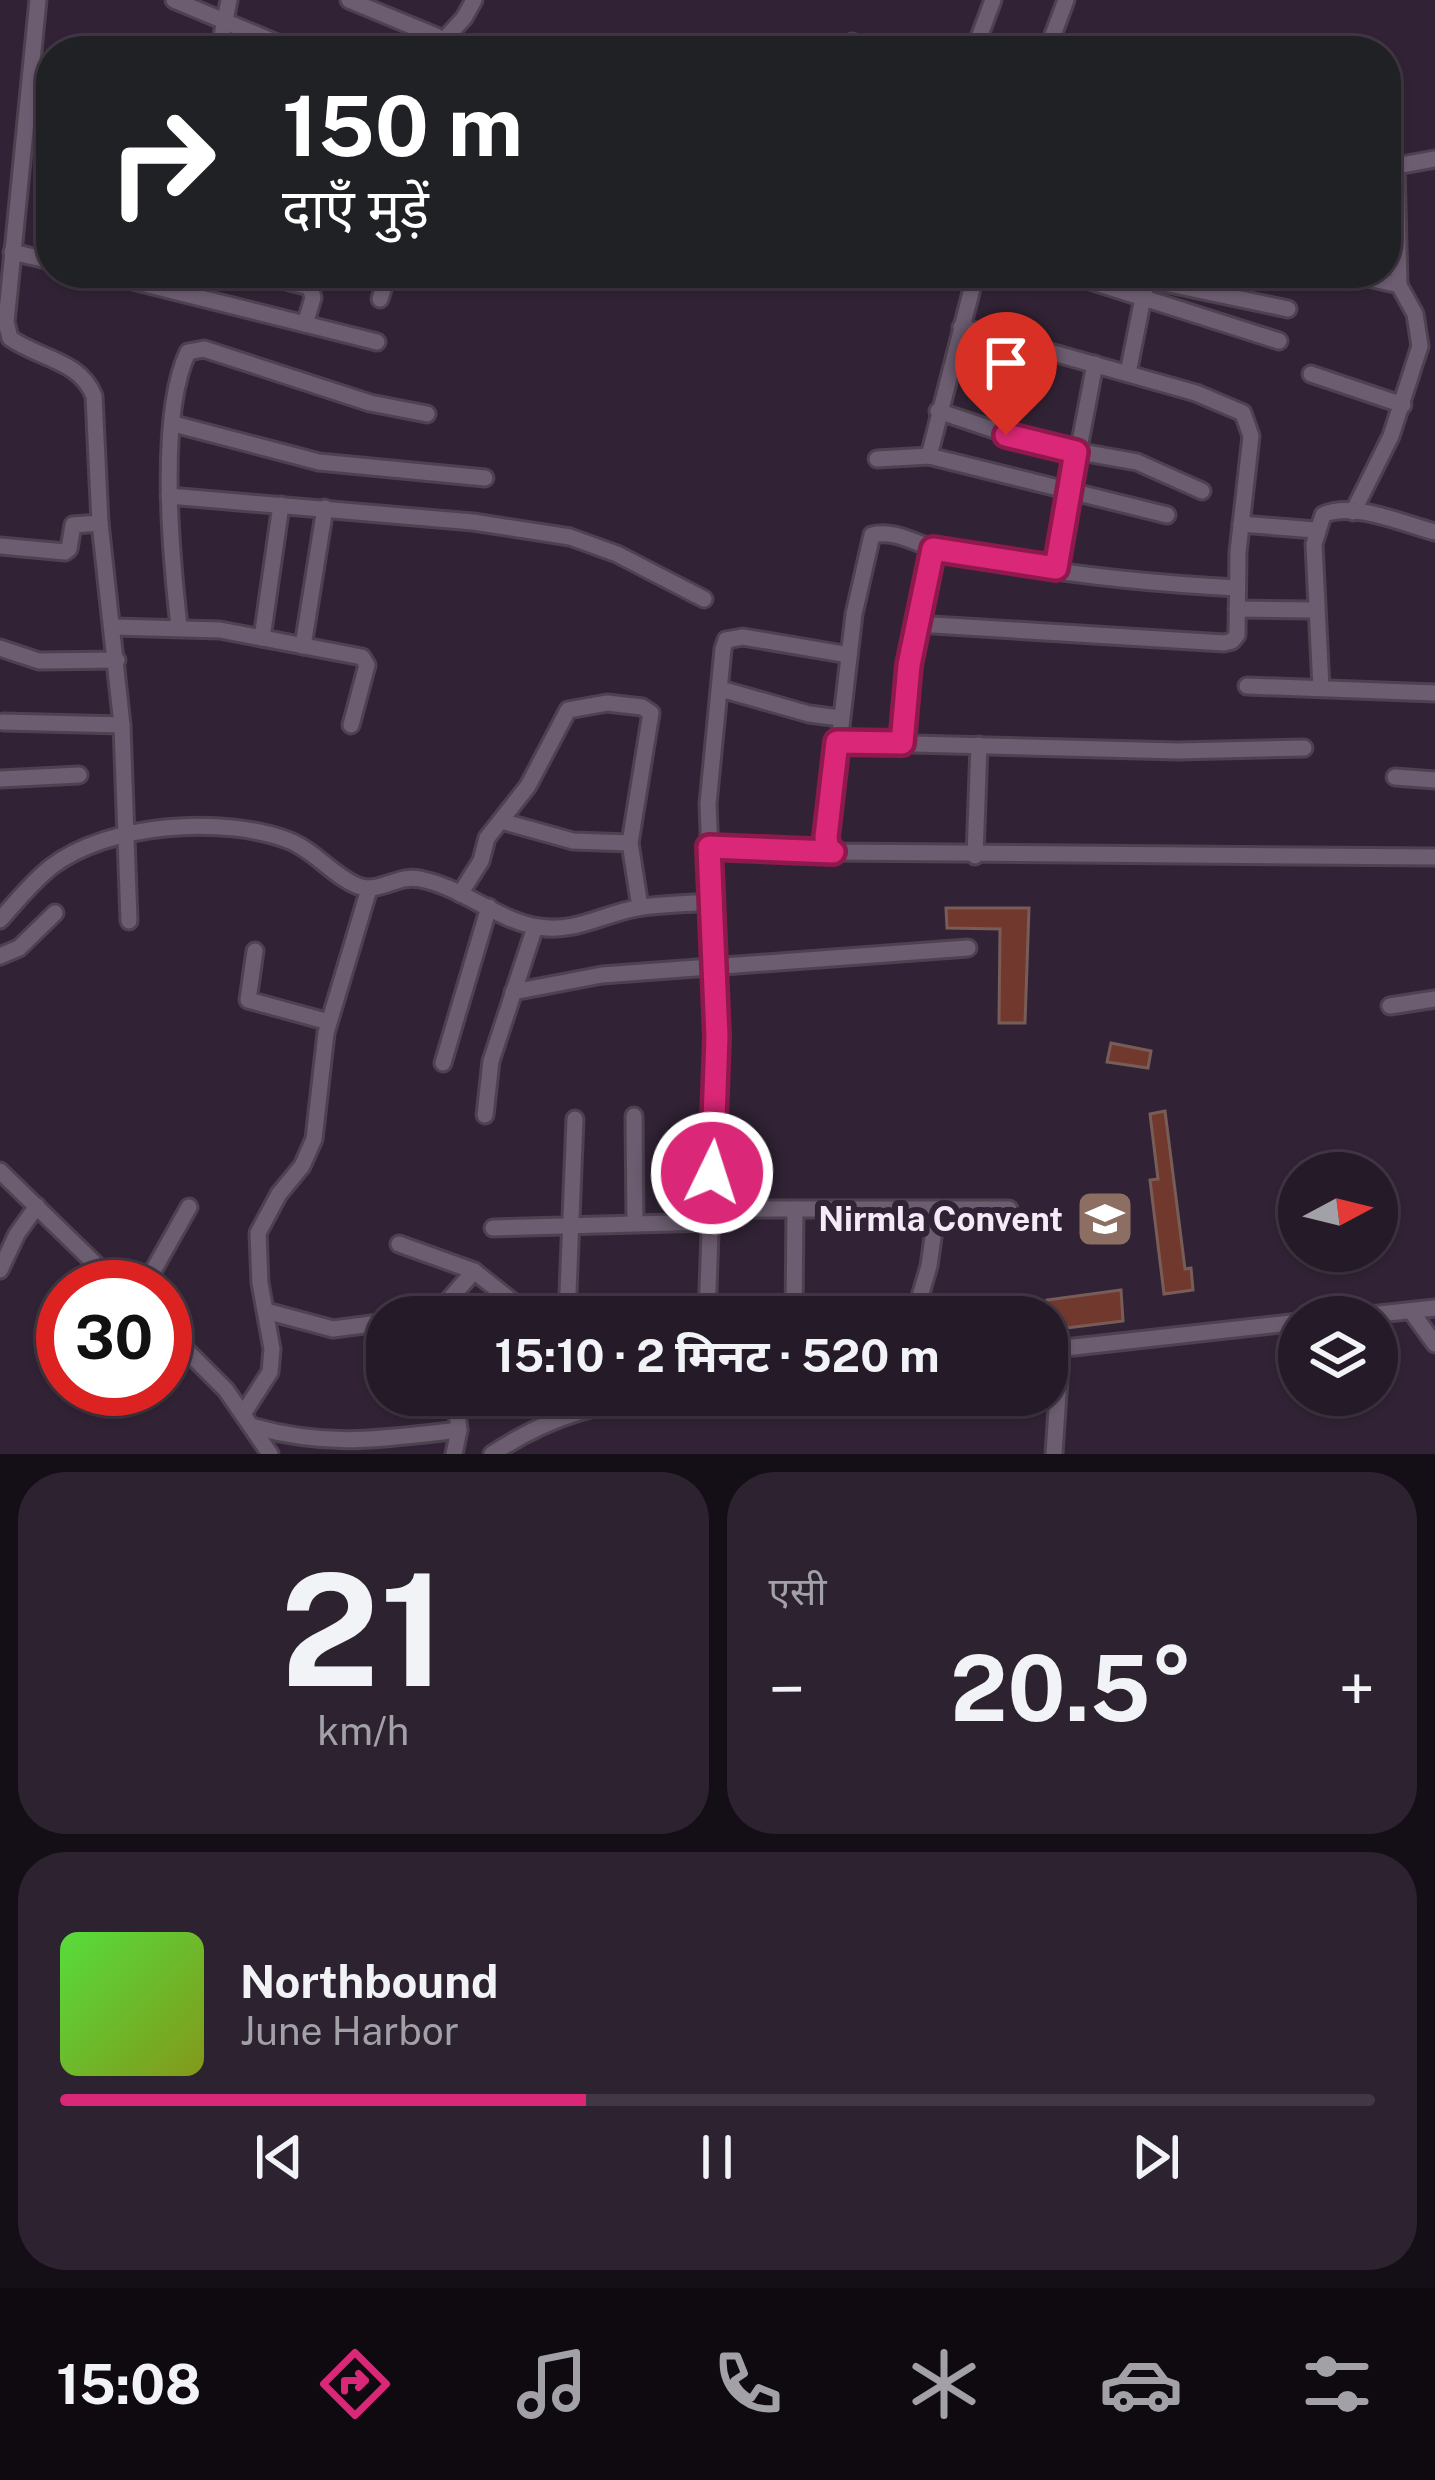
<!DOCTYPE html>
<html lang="hi">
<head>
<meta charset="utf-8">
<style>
	body { margin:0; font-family:"Public Sans","Noto Sans Devanagari",sans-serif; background:#2d2330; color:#f1f3f6; height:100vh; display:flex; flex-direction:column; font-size:45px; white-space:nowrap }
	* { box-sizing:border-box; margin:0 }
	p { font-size:39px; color:#a3a1a8 }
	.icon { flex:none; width:66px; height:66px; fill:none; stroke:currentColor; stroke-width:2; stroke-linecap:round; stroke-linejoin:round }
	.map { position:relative; height:1454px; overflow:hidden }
	.side { display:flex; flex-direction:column; gap:18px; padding:18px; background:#140e16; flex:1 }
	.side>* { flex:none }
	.hud { position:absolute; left:36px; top:36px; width:1365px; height:252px; border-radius:48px; box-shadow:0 3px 9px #0004,0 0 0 3px #423845; background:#202124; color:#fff; overflow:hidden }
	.needle { width:78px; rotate:83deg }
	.buttons { position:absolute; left:1278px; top:1152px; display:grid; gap:24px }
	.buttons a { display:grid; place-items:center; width:120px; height:120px; border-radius:50%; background:#251a28; box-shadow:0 3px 9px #0004,0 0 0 3px #423845; font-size:60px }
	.speed { position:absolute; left:36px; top:1260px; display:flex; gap:24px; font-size:60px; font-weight:700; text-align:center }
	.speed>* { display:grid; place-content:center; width:156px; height:156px; border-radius:50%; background:#251a28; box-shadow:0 3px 9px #0004,0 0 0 3px #423845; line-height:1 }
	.speed .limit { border:18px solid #d22; background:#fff; color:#111 }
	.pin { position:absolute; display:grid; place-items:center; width:102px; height:102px; color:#fff; margin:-123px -51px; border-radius:50% 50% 50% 0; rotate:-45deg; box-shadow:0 0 12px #0007 }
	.pin .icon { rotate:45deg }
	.me { position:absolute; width:132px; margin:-66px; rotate:4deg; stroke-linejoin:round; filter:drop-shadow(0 0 9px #0008) }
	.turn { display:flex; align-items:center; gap:42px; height:252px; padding:0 48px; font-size:54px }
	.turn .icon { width:156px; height:156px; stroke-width:2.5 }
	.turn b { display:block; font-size:84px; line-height:102px }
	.big { font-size:90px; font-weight:700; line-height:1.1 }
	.side .widget { flex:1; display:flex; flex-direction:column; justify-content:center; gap:18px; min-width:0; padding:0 42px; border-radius:48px; background:#2d2330 }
	.side .dial { align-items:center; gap:0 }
	.dial b { font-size:156px; line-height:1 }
	.song { display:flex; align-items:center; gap:36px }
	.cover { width:144px; height:144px; border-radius:18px; background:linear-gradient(135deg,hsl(110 70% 55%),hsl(70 70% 35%)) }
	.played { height:12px; border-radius:6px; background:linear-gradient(90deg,#db2777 40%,#423845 40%) }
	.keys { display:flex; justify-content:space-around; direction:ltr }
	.heat { display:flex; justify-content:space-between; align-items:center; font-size:66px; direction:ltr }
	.side .tiles { flex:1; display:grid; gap:18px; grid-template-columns:1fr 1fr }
	.widget:last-child { grid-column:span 2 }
	.trip { position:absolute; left:366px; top:1296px; width:702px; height:120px; border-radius:48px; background:#251a28; box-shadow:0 3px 9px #0004,0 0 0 3px #423845; font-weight:700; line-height:120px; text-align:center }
	.dock { display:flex; height:192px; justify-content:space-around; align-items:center; background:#0f0a10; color:#a3a1a8 }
	.dock .icon { width:84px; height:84px }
	.dock .on { color:#db2777 }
	.dock b { font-size:54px; color:#f1f3f6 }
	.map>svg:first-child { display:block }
	.building { fill:#71392e; stroke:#775c57; stroke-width:3 }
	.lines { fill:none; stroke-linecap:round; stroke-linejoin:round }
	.minor-casing { stroke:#4e4251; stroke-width:21 }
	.minor { stroke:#6c5d70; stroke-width:15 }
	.route-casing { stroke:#8e194d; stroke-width:30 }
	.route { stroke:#db2777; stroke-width:21 }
	.labels { text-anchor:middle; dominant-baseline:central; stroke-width:12; stroke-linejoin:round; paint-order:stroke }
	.poi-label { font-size:33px; font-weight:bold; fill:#f4ebf7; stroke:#312335; text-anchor:end }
</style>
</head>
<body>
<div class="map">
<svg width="1435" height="1454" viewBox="0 0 1435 1454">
	<rect width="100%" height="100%" fill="#312335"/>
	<!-- building -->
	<g class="building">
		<path d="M 946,908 L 1029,908 L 1025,1023 L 999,1023 L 1000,929 L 947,928 Z"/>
		<path d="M 1111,1043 L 1151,1051 L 1148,1068 L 1107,1062 Z"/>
		<path d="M 1165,1111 L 1185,1269 L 1191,1268 L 1193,1290 L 1164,1294 L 1150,1180 L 1158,1179 L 1150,1114 Z"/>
		<path d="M 1121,1290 L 1123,1321 L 1050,1330 L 1047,1300 Z"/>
	</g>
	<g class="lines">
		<defs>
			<g id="minor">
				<path d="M 38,0 L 6,322 L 10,338 C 39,359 80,360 94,396 L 100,523 L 122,725 L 129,921"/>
				<path d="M 174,0 L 296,51"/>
				<path d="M 349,0 L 436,36 L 442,42 L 441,51"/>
				<path d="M 442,42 L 464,18 L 474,0"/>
				<path d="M 852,42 L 875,51"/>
				<path d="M 219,51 L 229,0"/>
				<path d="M 974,51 L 993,0"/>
				<path d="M 1047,51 L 1066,0"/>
				<path d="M 1391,167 L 1435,159"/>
				<path d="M 12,252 L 51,261"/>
				<path d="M 101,273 L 377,342"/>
				<path d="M 254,273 L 310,287 L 313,298 L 305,324"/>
				<path d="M 1065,273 L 1279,341"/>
				<path d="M 1347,273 L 1399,285"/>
				<path d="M 1146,279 L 1288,309"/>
				<path d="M 380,299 L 388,273"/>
				<path d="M 1128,373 L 1145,288"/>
				<path d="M 1311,374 L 1403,405"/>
				<path d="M 938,411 L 1036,444 L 1137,462 L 1202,491"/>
				<path d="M 174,424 L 319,462 L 485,478"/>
				<path d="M 929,456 L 976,273"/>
				<path d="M 877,459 L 929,456 L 1167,515"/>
				<path d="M 169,496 L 473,522 L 570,537 L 617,554 L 704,599"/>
				<path d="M 1353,512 L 1391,436 L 1420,346 L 1415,314 L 1399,285 L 1396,168"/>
				<path d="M 1241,524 L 1315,530"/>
				<path d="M 0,546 L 65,552 L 69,549 L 73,525 L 100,523"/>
				<path d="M 1056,568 L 1095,364"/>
				<path d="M 1237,588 C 1140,583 1039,572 943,551 C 919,546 897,529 872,535 L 854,614 L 827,847 L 833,852 L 1435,857"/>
				<path d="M 1237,609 L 1316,610"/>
				<path d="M 917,624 L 1224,643 L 1232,641 L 1237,635 L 1238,552 L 1251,436 L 1243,413 L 1196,393 L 961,327"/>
				<path d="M 179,626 C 171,556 158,415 188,352 L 204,349 L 370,403 L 427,414"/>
				<path d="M 114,627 L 220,630 L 362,657 L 367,665 L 351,725"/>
				<path d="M 262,638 L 281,505"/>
				<path d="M 303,646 L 325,508"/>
				<path d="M 0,648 L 39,661 L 117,660"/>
				<path d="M 1247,686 L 1435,693"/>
				<path d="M 1321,688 L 1314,544 L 1323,515 C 1353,501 1404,524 1435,532"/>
				<path d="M 721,689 L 809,714 L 840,718"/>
				<path d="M 3,722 L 122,725"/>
				<path d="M 837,742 L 1178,751 L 1304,748"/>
				<path d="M 902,743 L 909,665 L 933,549"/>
				<path d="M 1395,777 L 1435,780"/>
				<path d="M 0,779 L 79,775"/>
				<path d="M 501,821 L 573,841 L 630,843"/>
				<path d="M 708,846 L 833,852"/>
				<path d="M 975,856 L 979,745"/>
				<path d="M 460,894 L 481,861 L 487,838 L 528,786 L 568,710 L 607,703 L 642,707 L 651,713 L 630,843 L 640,907"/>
				<path d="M 0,920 C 16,902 32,882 51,867 C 108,823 224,815 290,841 C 315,851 333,876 358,886 C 379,894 398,874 420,879 C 462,887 498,921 539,927 C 575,933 603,914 637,908 C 660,904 686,904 710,902"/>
				<path d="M 255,951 L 248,1000 L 329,1022"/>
				<path d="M 0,956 L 19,948 L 55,913"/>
				<path d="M 513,992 L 602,975 L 968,948"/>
				<path d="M 1390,1006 L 1435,999"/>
				<path d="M 443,1063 L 489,907"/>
				<path d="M 485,1115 L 491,1061 L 535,927"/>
				<path d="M 634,1116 L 635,1223"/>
				<path d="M 0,1171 L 119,1287"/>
				<path d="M 709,1209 L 1009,1209"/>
				<path d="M 493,1228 L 709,1222"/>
				<path d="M 399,1244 L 474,1271 L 532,1317"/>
				<path d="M 0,1270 L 17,1234 L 37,1206"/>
				<path d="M 144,1287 L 189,1207"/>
				<path d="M 266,1311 L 333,1329 L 387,1322"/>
				<path d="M 1411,1311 L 1435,1344"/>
				<path d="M 434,1317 L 474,1271"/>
				<path d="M 567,1317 L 575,1119"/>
				<path d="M 707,1317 L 717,1037 L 708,804 L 723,649 L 726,640 L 743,637 L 849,655"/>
				<path d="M 794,1317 L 795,1209"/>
				<path d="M 914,1317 L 929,1266 L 937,1209"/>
				<path d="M 1351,1317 L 1435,1308"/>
				<path d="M 165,1329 L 226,1390 L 270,1454"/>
				<path d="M 1047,1350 L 1299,1322"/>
				<path d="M 243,1414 L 270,1372 L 272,1349 L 260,1283 L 258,1233 L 279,1194 L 302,1166 L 314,1139 L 326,1033 L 369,889"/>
				<path d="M 251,1426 C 329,1448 381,1439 459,1430"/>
				<path d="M 454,1454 L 459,1430 L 455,1395"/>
				<path d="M 492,1454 C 556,1412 599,1404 674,1395"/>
				<path d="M 1054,1454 L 1061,1348"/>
			</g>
		</defs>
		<!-- minor casing -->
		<use href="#minor" class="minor-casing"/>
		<!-- minor -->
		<use href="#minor" class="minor"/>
	</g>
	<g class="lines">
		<defs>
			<path id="route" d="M 712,1173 L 717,1037 L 709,847 L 833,852 L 827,847 L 826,837 L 837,742 L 902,743 L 909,665 L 933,549 L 1056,568 L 1076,452 L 1006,435"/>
		</defs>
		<!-- route casing -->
		<use href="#route" class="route-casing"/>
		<!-- route -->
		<use href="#route" class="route"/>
	</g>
	<!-- icons -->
	<defs>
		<symbol id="school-square" viewBox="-11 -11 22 22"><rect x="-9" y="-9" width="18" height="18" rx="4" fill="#8d6e63" stroke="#312335"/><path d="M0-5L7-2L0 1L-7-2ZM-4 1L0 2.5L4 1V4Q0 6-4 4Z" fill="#fff"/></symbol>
	</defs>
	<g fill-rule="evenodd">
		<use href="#school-square" x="1072" y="1186" width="66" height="66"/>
	</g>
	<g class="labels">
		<!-- poi labels -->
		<g class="poi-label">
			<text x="1063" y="1219">Nirmla Convent</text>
		</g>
	</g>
</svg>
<div class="buttons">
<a><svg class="needle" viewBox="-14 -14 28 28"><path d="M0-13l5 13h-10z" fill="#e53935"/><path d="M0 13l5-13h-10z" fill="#a3a1a8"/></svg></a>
<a><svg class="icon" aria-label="layers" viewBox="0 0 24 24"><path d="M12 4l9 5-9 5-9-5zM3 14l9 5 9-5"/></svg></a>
</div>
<div class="speed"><div class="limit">30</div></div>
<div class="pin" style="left:1006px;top:435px;background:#d93025"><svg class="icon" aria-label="arrive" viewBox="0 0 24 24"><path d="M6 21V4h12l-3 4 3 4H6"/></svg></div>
<svg class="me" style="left:712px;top:1173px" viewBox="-20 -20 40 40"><circle r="17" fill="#db2777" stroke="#fff" stroke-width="3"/><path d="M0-11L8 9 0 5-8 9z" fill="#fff"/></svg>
<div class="trip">15:10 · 2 मिनट · 520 m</div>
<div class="hud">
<div class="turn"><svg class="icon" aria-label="right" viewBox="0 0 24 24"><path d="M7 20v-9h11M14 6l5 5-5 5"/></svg><div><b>150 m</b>दाएँ मुड़ें</div></div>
</div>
</div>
<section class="side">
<div class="tiles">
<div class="widget dial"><b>21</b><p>km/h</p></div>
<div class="widget"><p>एसी</p>
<div class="heat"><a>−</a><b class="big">20.5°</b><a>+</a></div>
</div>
<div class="widget">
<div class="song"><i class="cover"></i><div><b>Northbound</b><p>June Harbor</p></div></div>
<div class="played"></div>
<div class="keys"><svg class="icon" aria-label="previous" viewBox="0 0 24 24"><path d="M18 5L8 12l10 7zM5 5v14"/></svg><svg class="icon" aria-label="pause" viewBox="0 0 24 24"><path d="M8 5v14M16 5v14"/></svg><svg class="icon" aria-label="next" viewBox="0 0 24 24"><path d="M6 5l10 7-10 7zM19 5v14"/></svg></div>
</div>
</div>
</section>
<nav class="dock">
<b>15:08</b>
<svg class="icon on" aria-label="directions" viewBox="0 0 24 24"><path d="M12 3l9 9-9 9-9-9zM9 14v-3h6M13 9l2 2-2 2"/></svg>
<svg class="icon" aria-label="music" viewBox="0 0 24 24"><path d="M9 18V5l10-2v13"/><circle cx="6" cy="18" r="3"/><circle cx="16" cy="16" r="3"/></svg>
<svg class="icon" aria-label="phone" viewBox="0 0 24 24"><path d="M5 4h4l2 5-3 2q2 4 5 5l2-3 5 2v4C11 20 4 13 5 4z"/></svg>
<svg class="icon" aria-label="climate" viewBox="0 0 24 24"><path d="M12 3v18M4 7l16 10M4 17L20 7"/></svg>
<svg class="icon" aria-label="car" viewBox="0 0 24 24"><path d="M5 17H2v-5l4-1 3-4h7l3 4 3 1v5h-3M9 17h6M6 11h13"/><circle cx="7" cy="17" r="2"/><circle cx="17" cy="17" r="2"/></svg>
<svg class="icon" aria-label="filters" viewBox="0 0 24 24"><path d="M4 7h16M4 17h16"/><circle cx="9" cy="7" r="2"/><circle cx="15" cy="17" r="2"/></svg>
</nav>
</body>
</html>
